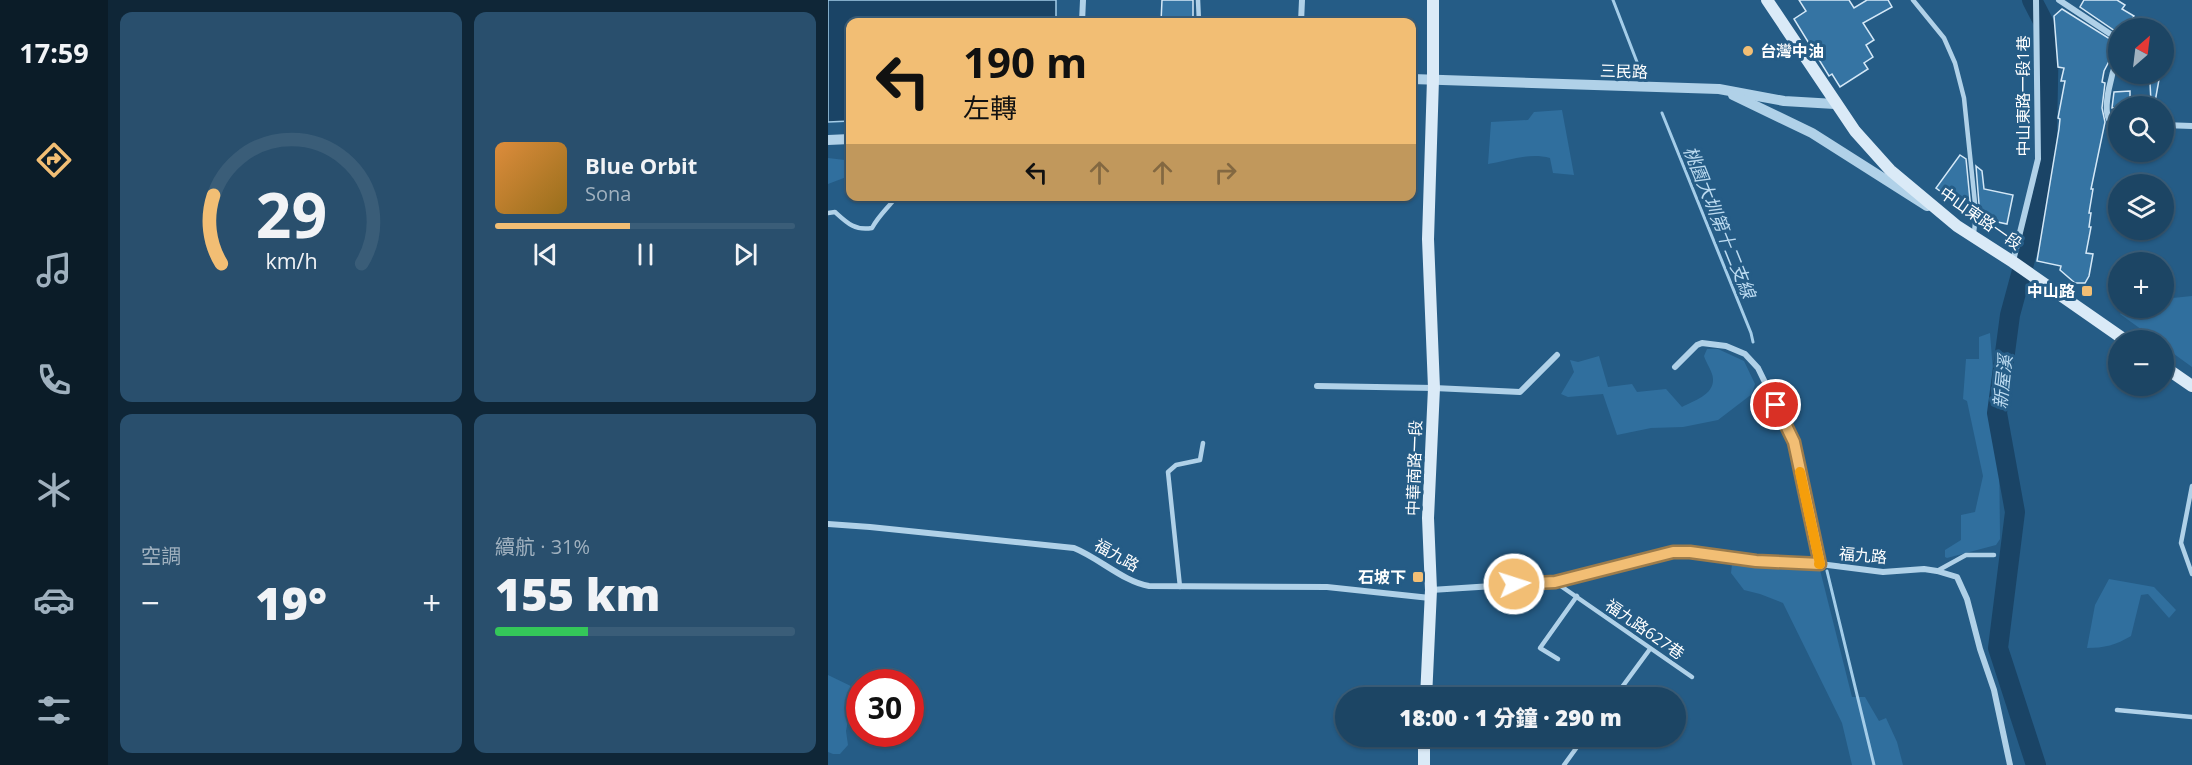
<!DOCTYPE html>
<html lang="zh-TW">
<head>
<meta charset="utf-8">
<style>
	body { margin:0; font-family:"Open Sans","Noto Sans TC",sans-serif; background:#294f6d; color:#f1f3f6; height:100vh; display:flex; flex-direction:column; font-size:22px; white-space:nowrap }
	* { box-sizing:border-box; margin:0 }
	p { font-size:20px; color:#a0b1bf }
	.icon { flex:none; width:33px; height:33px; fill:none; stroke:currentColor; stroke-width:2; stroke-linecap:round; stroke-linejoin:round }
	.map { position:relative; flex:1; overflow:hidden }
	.sheet { display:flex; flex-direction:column; gap:12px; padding:12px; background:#0f2637; width:720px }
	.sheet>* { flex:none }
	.banner { position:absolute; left:18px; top:18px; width:570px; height:183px; border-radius:12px; box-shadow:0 2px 4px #0004,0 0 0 2px #3a5d78; background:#f2be74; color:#111; overflow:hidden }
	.needle { width:39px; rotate:28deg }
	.fabs { position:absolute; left:1280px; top:18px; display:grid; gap:12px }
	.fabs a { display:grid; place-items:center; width:66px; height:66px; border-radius:50%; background:#1c4564; box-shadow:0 2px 4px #0004,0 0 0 2px #3a5d78; font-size:30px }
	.speed { position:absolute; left:18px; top:669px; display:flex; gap:12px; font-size:30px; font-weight:700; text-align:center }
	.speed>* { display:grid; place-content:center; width:78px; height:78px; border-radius:50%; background:#1c4564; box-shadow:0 2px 4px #0004,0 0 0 2px #3a5d78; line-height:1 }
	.speed .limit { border:9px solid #d22; background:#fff; color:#111 }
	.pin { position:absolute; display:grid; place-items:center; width:51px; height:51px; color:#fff; margin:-26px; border:3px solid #fff; border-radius:50%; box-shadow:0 2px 6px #0007 }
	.me { position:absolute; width:66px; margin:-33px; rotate:86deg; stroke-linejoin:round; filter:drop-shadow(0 0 4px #0008) }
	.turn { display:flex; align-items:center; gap:21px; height:126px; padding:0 18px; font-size:27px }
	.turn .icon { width:78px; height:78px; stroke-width:2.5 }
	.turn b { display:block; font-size:42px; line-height:51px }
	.lanes { display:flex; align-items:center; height:57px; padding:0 18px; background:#0003; justify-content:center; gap:30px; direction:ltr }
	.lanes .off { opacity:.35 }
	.big { font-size:45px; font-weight:800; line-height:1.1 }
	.sheet .tile { flex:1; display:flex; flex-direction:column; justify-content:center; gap:9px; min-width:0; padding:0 21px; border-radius:12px; background:#294f6d }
	.sheet .dial { align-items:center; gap:0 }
	.dial svg { height:156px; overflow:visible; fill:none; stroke:#3a5d78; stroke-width:7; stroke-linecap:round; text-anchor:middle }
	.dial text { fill:#f1f3f6; stroke:none }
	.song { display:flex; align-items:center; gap:18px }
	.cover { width:72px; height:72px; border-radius:9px; background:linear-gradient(135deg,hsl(30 70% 55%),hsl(40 70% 35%)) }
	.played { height:6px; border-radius:3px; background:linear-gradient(90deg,#f2be74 45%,#3a5d78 45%) }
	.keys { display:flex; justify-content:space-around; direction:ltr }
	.heat { display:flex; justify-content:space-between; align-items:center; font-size:33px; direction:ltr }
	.charge { height:9px; border-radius:4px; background:linear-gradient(90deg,#34c759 31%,#3a5d78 0) }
	.sheet .tiles { flex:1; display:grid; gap:12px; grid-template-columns:repeat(2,1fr) }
	.trip { position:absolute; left:507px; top:687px; width:351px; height:60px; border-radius:30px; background:#1c4564; box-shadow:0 2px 4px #0004,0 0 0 2px #3a5d78; font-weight:800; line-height:60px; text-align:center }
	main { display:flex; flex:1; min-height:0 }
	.tab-bar { display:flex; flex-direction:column; width:108px; justify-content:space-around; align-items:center; background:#0b1c28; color:#a0b1bf }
	.tab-bar .icon { width:42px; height:42px }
	.tab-bar .active { color:#f2be74 }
	.tab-bar b { font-size:27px; color:#f1f3f6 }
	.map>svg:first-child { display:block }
	.green { fill:#306f9e }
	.water { fill:#1a4466; stroke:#a4cde9; stroke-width:1.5 }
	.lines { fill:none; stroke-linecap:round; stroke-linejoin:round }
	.stream { stroke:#a4cde9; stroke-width:3 }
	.river { stroke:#1a4466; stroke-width:20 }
	.building { fill:#3574a3; stroke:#d4e8f7; stroke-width:1.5 }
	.service { stroke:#b0d1e8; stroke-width:4.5 }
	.minor { stroke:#b0d1e8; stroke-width:6 }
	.tertiary { stroke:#b0d1e8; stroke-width:10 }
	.secondary { stroke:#daeaf7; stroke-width:12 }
	.route-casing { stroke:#9d7c4b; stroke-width:15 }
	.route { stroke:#f2be74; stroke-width:10 }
	.slow { stroke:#f59e0b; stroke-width:10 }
	.poi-dot { fill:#f2be74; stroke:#255c86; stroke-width:2 }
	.labels { text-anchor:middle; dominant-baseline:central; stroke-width:6; stroke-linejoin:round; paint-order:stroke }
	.poi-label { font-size:16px; font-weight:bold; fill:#fff; stroke:#255c86; text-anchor:end }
	.street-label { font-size:16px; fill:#fff; stroke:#255c86 }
	.water-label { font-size:18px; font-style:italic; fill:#bbdaf0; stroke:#255c86 }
</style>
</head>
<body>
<main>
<nav class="tab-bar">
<b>17:59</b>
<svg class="icon active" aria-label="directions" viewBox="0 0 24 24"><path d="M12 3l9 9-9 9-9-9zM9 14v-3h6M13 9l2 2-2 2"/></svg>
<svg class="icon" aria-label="music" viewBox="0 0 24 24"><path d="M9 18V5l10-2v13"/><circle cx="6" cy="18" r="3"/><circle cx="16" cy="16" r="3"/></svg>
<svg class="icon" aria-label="phone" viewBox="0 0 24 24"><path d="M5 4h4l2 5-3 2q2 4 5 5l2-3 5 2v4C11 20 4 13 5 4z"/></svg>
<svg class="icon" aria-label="climate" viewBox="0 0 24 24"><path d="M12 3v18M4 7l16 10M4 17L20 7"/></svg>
<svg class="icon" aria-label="car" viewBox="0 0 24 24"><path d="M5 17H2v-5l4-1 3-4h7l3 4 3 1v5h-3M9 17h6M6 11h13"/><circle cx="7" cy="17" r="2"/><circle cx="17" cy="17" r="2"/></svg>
<svg class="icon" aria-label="filters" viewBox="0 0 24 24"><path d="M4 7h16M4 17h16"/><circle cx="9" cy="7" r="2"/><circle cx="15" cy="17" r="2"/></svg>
</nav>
<section class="sheet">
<div class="tiles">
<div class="tile dial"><svg viewBox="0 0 100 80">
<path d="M14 69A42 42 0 1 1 86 69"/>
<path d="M14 69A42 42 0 0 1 10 34" stroke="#f2be74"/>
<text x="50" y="56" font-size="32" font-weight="700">29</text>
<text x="50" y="72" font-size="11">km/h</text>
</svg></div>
<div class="tile">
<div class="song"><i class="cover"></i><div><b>Blue Orbit</b><p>Sona</p></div></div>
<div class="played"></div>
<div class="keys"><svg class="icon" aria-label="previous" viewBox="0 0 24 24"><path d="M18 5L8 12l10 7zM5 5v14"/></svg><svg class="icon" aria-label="pause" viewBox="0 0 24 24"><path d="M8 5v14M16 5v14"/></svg><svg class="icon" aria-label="next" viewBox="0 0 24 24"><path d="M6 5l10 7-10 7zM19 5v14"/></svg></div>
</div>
<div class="tile"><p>空調</p>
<div class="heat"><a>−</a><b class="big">19°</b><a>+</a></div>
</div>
<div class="tile"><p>續航 · 31%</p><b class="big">155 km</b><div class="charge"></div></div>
</div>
</section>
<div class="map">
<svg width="1364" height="765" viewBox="0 0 1364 765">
	<rect width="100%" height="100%" fill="#255c86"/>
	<!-- green -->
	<g class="green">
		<path d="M 734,110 L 746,175 L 725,173 L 722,158 C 700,152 681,161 660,164 L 663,122 L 700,120 L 706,112 Z"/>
		<path d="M 0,158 L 17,160 L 22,165 L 21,176 L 0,184 Z"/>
		<path d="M 1364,296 L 1364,367 L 1335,346 L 1335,340 L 1328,340 L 1292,314 L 1298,308 L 1335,308 L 1335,299 Z"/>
		<path d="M 1162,333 L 1171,448 L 1172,539 L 1168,545 L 1119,558 L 1117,557 L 1117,550 L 1133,540 L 1133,515 L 1147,512 L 1155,476 L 1139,401 L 1135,399 L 1138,359 L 1151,359 L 1151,337 Z"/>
		<path d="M 879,349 L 890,349 L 916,361 L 927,384 L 924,394 L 890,420 L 855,427 L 823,428 L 789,435 L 775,394 L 740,397 L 733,394 L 746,372 L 742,360 L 750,362 L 771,356 L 780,387 L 804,384 L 809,392 L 838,389 L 854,407 C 865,401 886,395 885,379 C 885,372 878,363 876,356 Z"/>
		<path d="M 904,564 L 991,566 L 1024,697 L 1037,697 L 1051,721 L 1058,718 L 1069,742 L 1075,765 L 1024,765 L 1014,723 L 955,603 L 932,594 L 916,590 L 903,573 Z"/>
		<path d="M 1281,579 L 1326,587 L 1348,610 L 1341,618 L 1320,594 L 1313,595 L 1303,636 C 1288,645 1276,648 1259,648 L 1267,605 Z"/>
		<path d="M 0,675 L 31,690 L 31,703 L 23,704 L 18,731 L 20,745 L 12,754 L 5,754 L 0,752 Z"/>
	</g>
	<!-- water -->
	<path class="water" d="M 0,0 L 228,0 L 228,22 L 22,22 L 22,121 L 0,122 Z"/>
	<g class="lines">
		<!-- stream -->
		<g class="stream">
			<path d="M 785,0 L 809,62"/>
			<path d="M 834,113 L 923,333 L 925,342"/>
			<path d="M 999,571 L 1046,765"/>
		</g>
		<!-- river -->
		<path class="river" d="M 1204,0 L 1221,33 L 1218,182 L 1182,315 L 1169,413 L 1187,512 L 1170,648 L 1208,765"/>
	</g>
	<!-- building -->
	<g class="building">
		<path d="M 334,0 L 365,0 L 365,22 L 333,22 Z"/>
		<path d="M 971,0 L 1021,0 L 1026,8 L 1039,0 L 1060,0 L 1064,7 L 1035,23 L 1046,40 L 1038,45 L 1045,57 L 1036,63 L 1040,69 L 1012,87 L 1004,74 L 1001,76 L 966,19 L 978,11 Z"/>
		<path d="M 1256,0 L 1289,0 L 1297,5 L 1294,9 L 1306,16 L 1298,28 L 1290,28 L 1290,33 L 1252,7 Z"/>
		<path d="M 1234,9 L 1290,44 L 1276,71 L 1274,82 L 1277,83 L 1274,108 L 1277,122 L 1263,189 L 1265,189 L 1261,213 L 1263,213 L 1261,227 L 1263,227 L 1258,253 L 1265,254 L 1261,276 L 1257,283 L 1247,283 L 1232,270 L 1233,266 L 1209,261 L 1231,129 L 1232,119 L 1230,118 L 1237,81 L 1233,81 L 1236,68 L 1230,67 L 1226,16 Z"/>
		<path d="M 1316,74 L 1332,74 L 1327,102 L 1323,102 L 1322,83 L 1315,82 Z"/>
		<path d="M 1302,91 L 1302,106 L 1284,108 L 1286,92 Z"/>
		<path d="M 1132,155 L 1138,159 L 1143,210 L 1142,213 L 1108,188 Z"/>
		<path d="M 1148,166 L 1154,171 L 1156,189 L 1185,195 L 1179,224 L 1160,220 L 1161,216 L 1152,217 Z"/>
	</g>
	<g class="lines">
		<!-- service -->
		<g class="service">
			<path d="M 370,0 L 371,22"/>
			<path d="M 1085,0 L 1116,38 L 1127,63 L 1136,98 L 1148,213 L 1146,233"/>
			<path d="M 0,213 L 7,212 C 19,223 27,231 44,228 C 51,215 60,208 69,196"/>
			<path d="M 1364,486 L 1353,543 L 1364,574"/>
			<path d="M 1109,571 L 1138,555 L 1166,555"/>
			<path d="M 727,582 L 864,677"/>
			<path d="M 352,587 L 340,472 L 348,465 L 372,460 L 375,443"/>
			<path d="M 730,659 L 712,648 L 749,596"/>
			<path d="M 786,698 L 822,649"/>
			<path d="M 1289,710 L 1364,717"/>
			<path d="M 736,765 L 757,736"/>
		</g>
		<!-- minor -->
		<g class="minor">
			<path d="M 1231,0 L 1290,39"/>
			<path d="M 254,22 L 255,0"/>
			<path d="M 473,22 L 474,0"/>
			<path d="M 1290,57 C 1285,70 1273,109 1282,121 C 1284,123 1287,125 1290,126"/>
			<path d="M 1335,125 L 1364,126"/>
			<path d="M 1185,261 L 1210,159 L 1208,0"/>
			<path d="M 847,367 L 869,345 L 874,343 L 898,346 L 917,354 L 930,368 L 966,442 L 992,564"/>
			<path d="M 489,386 L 606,388 L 692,392 L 729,355"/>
			<path d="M 0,524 L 42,527 L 246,548 C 271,558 296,582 321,586 L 499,587 L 602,598"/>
			<path d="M 603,590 L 727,582 L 845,552 L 862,552 L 928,561 L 992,564 L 1055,572 L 1096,569 L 1109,571 L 1129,577 L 1139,599 L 1152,649 L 1166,690 L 1182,765"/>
		</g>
		<!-- tertiary -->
		<g class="tertiary">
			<path d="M 584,79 L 891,89 L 956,101 L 1007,104"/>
			<path d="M 905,95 L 984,133 L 1099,206"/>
			<path d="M 0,140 L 22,139"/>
		</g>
		<!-- secondary -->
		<g class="secondary">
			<path d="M 939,0 L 1027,131 L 1062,170 L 1129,226 L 1185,262 L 1297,340"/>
			<path d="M 1335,366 L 1364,386"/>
			<path d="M 598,698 L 603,590 L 600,518 L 606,388 L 600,239 L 605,79 L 605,0"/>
			<path d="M 596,736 L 596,765"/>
		</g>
	</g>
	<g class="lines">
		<defs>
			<path id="route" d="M 686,584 L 727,582 L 845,552 L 862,552 L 928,561 L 992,564 L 966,442 L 948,405"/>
		</defs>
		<!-- route casing -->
		<use href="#route" class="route-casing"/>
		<!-- route -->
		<use href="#route" class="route"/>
		<!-- slow -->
		<path class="slow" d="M 972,472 L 992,564 L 991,564"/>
	</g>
	<!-- markers -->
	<g class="poi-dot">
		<circle cx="920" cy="51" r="6"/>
		<rect x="1253" y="285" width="12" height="12" rx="3"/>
		<rect x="584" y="571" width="12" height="12" rx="3"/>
	</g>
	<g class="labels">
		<!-- poi labels -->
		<g class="poi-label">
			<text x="932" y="51" text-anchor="start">台灣中油</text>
			<text x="1247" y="291">中山路</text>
			<text x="578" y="577">石坡下</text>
		</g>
		<!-- street labels -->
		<g class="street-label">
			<text transform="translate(796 71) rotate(2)">三民路</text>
			<text transform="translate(1195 96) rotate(-90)">中山東路一段1巷</text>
			<text transform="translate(1153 218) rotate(35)">中山東路一段</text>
			<text transform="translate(586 468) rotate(-88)">中華南路一段</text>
			<text transform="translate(289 555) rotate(29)">福九路</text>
			<text transform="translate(1035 555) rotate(5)">福九路</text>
			<text transform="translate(817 629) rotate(35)">福九路627巷</text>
		</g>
		<!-- water labels -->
		<g class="water-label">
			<text transform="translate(892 222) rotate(68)">桃園大圳第十二支線</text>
			<text transform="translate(1174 382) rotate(-84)">新屋溪</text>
		</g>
	</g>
</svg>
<div class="fabs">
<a><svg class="needle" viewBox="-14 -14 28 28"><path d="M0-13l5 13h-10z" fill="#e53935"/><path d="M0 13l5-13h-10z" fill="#a0b1bf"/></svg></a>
<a><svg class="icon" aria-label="search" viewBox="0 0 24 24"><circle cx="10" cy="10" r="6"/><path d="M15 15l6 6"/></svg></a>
<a><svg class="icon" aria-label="layers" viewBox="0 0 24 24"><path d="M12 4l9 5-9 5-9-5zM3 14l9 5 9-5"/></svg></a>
<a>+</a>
<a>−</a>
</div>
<div class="speed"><div class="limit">30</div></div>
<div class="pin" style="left:948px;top:405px;background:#d93025"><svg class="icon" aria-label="arrive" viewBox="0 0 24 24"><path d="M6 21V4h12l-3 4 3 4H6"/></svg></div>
<svg class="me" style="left:686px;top:584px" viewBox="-20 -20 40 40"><circle r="17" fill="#f2be74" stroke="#fff" stroke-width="3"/><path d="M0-11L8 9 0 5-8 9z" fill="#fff"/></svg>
<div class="trip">18:00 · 1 分鐘 · 290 m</div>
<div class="banner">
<div class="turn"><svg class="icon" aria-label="left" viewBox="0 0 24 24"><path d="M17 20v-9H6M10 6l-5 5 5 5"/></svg><div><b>190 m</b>左轉</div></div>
<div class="lanes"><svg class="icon" aria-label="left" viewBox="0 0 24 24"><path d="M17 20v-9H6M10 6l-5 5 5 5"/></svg><svg class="icon off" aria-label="ahead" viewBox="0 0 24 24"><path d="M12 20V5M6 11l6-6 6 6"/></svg><svg class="icon off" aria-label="ahead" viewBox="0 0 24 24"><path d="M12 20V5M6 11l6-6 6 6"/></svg><svg class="icon off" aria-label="right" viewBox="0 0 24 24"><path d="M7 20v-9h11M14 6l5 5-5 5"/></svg></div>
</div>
</div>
</main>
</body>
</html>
